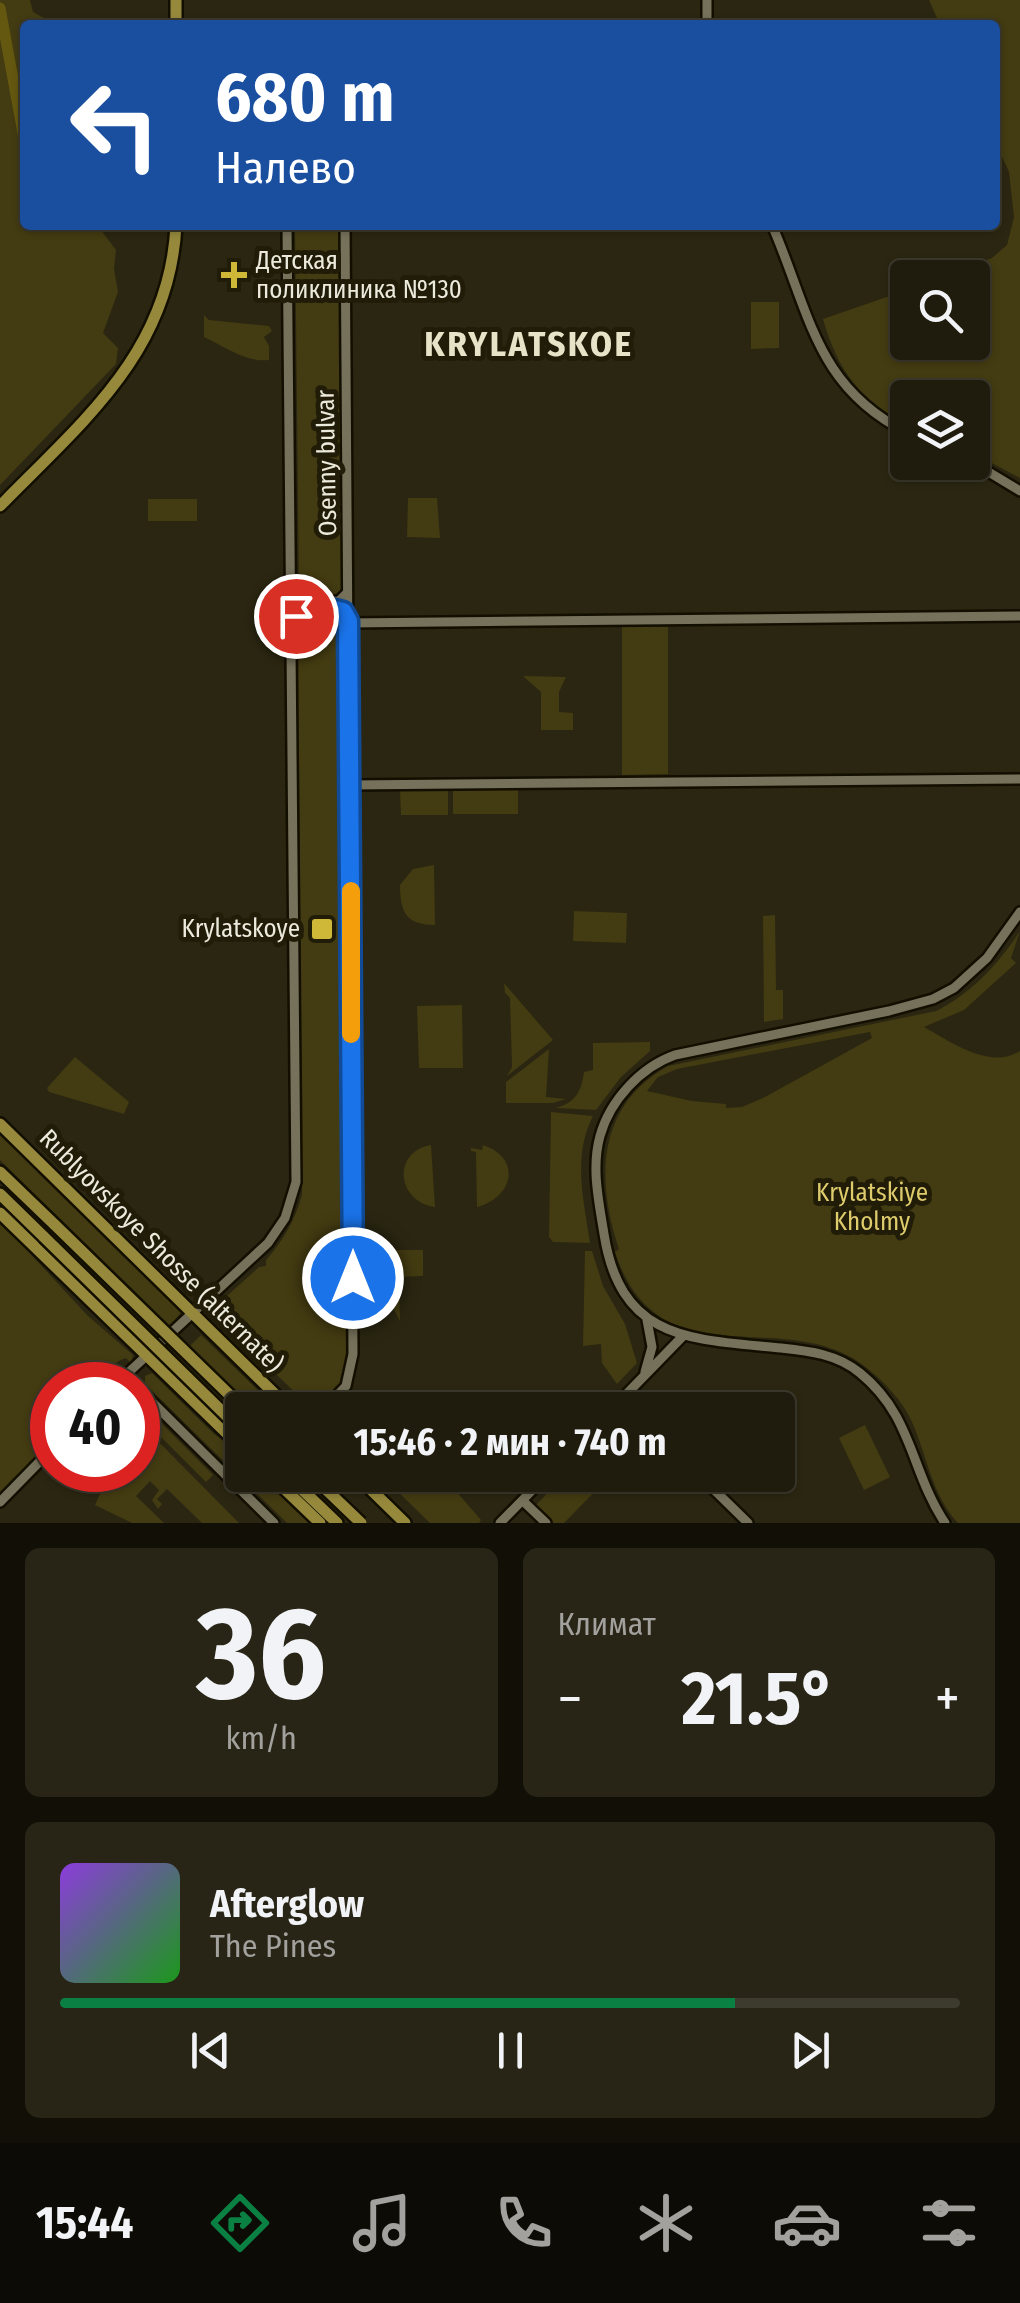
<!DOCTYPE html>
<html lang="ru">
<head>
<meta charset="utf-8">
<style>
	body { margin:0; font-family:"Fira Sans Condensed",sans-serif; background:#282516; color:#f1f3f6; height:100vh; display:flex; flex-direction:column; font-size:38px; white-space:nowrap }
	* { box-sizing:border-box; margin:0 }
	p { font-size:32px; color:#a2a19d }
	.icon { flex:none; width:55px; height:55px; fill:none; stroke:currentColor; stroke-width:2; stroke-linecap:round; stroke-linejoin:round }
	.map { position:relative; height:1523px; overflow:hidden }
	.panel { display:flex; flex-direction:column; gap:25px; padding:25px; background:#120f07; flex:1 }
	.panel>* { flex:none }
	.banner { position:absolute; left:20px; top:20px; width:980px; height:210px; border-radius:10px; box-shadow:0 2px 8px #0004,0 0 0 2px #3d3a2e; background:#1a4fa0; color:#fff; overflow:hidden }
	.controls { position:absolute; left:890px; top:260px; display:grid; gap:20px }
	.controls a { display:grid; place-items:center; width:100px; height:100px; border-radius:10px; background:#201c0d; box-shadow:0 2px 8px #0004,0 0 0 2px #3d3a2e; font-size:50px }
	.speed { position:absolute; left:30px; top:1362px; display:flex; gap:20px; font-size:50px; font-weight:700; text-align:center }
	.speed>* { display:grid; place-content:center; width:130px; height:130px; border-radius:50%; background:#201c0d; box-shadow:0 2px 8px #0004,0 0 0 2px #3d3a2e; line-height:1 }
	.speed .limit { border:15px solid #d22; background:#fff; color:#111 }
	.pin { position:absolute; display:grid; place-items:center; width:85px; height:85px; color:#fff; margin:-42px; border:5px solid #fff; border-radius:50%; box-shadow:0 2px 10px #0007 }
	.me { position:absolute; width:110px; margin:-55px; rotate:0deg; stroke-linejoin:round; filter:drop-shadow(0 0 8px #0008) }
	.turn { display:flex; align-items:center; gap:35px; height:210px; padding:0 30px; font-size:45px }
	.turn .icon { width:130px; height:130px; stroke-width:2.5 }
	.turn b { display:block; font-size:70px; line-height:85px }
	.big { font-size:75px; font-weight:700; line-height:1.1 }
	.panel .widget { flex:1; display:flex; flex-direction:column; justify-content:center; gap:15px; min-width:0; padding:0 35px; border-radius:15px; background:#282516 }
	.panel .dial { align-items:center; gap:0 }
	.dial b { font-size:130px; line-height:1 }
	.song { display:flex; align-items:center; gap:30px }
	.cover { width:120px; height:120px; border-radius:15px; background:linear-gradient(135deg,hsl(270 70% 55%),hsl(120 70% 35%)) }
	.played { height:10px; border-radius:5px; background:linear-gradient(90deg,#0b8043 75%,#3d3a2e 75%) }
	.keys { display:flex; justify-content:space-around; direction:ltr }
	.heat { display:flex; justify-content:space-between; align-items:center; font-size:55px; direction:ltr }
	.panel .tiles { flex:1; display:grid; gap:25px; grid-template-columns:1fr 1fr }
	.widget:last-child { grid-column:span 2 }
	.trip { position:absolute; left:225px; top:1392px; width:570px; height:100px; border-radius:10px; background:#201c0d; box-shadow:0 2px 8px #0004,0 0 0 2px #3d3a2e; font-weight:700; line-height:100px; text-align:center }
	.tab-bar { display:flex; height:160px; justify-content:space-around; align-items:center; background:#0d0b05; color:#a2a19d }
	.tab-bar .icon { width:70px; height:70px }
	.tab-bar .selected { color:#0b8043 }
	.tab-bar b { font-size:45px; color:#f1f3f6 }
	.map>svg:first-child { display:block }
	.green { fill:#433b11; fill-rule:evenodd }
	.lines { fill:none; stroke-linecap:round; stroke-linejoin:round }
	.river { stroke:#645810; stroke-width:11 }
	.minor-casing { stroke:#130f00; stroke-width:14 }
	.major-casing { stroke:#130f00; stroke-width:16 }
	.minor { stroke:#76715a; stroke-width:9 }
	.major { stroke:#97893c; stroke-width:11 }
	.major-bridge-casing { stroke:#130f00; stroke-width:16; stroke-linecap:butt }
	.major-bridge { stroke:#97893c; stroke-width:11 }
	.route-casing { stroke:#114b97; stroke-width:25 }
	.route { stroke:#1a73e8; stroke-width:18 }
	.slow { stroke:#f59e0b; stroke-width:18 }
	.poi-dot { fill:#cfb837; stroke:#201c07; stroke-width:4 }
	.labels { text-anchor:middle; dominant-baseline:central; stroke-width:10; stroke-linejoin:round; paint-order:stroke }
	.poi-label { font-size:25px; fill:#eceadc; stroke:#201c07; text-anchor:start }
	.street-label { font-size:25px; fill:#eceadc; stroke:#201c07 }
	.park-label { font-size:25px; fill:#ddcb6c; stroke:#201c07 }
	.district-label { font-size:35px; font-weight:bold; letter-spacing:2.5px; fill:#e7e3c8; stroke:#201c07 }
</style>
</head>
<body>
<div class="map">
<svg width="1020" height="1523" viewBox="0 0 1020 1523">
	<rect width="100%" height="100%" fill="#2a2611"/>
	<!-- green -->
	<g class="green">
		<path d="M 0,0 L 30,0 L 33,12 L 44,18 L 46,25 L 25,25 L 25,225 L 97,225 L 116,250 L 114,269 L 118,292 L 103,333 L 118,348 L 116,364 L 0,485 Z"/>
		<path d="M 929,0 L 1020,0 L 1020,478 L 973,453 L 972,398 L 908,398 L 907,425 C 859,399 838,371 823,319 L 907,290 L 908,342 L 972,342 L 972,278 L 943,277 L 992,258 L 1007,245 L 1014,217 L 1009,172 L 995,141 L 995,25 L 940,25 Z"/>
		<path d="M 295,225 L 339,225 L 344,591 L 337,597 L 306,597 L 299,591 Z"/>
		<path d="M 751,302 L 779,302 L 779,348 L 751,349 Z"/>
		<path d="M 204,315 L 209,320 L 269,326 L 272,331 L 264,337 L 269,346 L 269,360 C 246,363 224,346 204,337 Z"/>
		<path d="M 408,498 L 437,498 L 440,538 L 407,537 Z"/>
		<rect x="148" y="499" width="49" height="22"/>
		<path d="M 338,612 L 345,621 L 347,1359 L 340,1384 L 313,1410 L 213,1313 L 218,1304 L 259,1267 L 266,1266 L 266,1260 C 283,1241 295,1220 302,1195 L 298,619 L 303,613 Z"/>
		<path d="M 622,627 L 668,627 L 668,774 L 622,775 Z"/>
		<path d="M 523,676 L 566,677 L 559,692 L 559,712 L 573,713 L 573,730 L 541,730 L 541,692 Z"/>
		<path d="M 448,789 L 448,815 L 401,815 L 400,790 Z"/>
		<rect x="453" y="789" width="65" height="25"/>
		<path d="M 434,865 L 435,925 C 406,925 400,912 400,885 L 413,869 Z"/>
		<path d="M 574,911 L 627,913 L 626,943 L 573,941 Z"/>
		<path d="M 775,915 L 776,990 L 783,990 L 783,1019 L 764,1022 L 763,916 Z"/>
		<path d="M 1020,931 L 1011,958 L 1016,963 L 964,1010 L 924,1027 C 951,1042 990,1070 1020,1051 L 1020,1523 L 958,1523 C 931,1494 927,1454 911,1420 C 901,1399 884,1382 867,1368 C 784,1302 659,1386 615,1252 L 619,1249 C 596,1180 596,1106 668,1066 L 936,1011 C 972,993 998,964 1020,931 ZM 870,1032 L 872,1038 L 765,1097 L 742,1107 L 726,1108 L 726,1104 L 692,1101 L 647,1091 L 658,1077 L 677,1069 Z"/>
		<path d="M 504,983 L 553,1040 L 507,1076 L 512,1067 L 510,998 L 505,993 Z"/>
		<path d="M 462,1005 L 463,1068 L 419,1068 L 417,1006 Z"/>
		<path d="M 650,1042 L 650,1051 L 621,1077 L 596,1110 L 556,1108 C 576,1102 581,1092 584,1072 L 593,1070 L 593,1043 Z"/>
		<path d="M 549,1049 L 546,1097 L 566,1099 L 553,1103 L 506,1103 L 506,1082 Z"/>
		<path d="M 75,1057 L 129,1102 L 124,1114 L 49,1092 L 47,1088 Z"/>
		<path d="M 551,1112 L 593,1116 C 572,1157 584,1200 590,1243 L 553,1242 L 549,1237 Z"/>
		<path d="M 0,1131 L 183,1310 L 170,1326 L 0,1160 Z"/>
		<path d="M 431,1145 L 435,1207 C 397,1202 391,1152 431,1145 Z"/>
		<path d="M 483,1145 C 522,1158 514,1197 477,1207 L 476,1152 L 471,1151 L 471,1148 L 482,1150 Z"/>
		<path d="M 0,1221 L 87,1315 L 133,1355 L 131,1363 L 126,1358 C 116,1361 110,1367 107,1377 L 112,1383 L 110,1385 L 102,1385 L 84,1367 L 78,1385 L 52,1385 L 52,1441 L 0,1494 Z"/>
		<path d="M 365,1250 L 423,1250 L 423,1276 L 399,1277 L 400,1321 L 384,1291 L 365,1272 Z"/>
		<path d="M 585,1251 L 592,1251 L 603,1286 L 625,1324 L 637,1363 L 617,1384 L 602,1363 L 601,1344 L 583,1346 Z"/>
		<path d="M 201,1335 L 278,1410 L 253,1410 L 189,1347 Z"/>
		<path d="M 152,1373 L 214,1434 L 242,1454 L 242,1475 L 264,1475 L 313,1523 L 287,1523 L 145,1384 L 145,1376 Z"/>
		<path d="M 138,1400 L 213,1475 L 206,1482 L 138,1414 Z"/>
		<path d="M 138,1421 L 239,1523 L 202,1523 L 167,1489 L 157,1499 L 162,1504 L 158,1509 L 152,1500 L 159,1490 L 150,1481 L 136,1496 L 164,1523 L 132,1523 L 95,1505 L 111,1470 L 138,1470 Z"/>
		<path d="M 865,1425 L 890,1477 L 864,1490 L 839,1438 Z"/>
		<path d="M 401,1475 L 442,1475 L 481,1520 L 479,1523 L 430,1523 L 391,1485 Z"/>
		<path d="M 565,1475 L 611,1475 L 564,1523 L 552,1523 L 535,1506 Z"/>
	</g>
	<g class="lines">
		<!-- river -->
		<path class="river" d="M 0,8 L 25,144"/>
		<defs>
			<g id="minor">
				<path d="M 707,0 L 707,25"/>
				<path d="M 772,225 C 810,312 815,387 908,433"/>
				<path d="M 972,462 L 1020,491"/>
				<path d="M 292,590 C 302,606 322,601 339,601 L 347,593"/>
				<path d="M 293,623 C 302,605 321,609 339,610 L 347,619"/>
				<path d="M 348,623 L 1020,616"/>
				<path d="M 350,785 L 1020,779"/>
				<path d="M 645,1372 L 652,1347 L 647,1320"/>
				<path d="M 115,1385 L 268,1243 L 285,1218 L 296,1182 L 287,225"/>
				<path d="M 138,1388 L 274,1523"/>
				<path d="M 623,1398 L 636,1410"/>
				<path d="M 323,1410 L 346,1386 L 353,1354 L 345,225"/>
				<path d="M 611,1410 L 683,1336"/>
				<path d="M 699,1475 L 748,1523"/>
				<path d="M 523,1501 L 546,1523"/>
				<path d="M 0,1502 L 52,1449"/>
				<path d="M 500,1523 L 547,1475"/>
				<path d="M 945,1523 C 910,1470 913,1416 860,1373 C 837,1354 809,1351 781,1348 C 692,1339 621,1342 604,1234 C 599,1202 591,1168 600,1136 C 610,1100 641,1067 675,1055 L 889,1011 L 933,999 L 954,988 L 987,958 L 1020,912"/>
			</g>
			<g id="major">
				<path d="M 176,0 L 176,25"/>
				<path d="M 0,506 C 82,422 170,352 176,225"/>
				<path d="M 0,1124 L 291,1410"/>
				<path d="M 0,1172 L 55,1225"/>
				<path d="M 0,1194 L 44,1237"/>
				<path d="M 0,1213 L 242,1448"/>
				<path d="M 270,1475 L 320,1523"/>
				<path d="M 287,1475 L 337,1523"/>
				<path d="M 356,1475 L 405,1523"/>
			</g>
		</defs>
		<!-- minor casing -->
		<use href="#minor" class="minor-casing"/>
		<!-- major casing -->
		<use href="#major" class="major-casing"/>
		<!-- minor -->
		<use href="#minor" class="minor"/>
		<!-- major -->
		<use href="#major" class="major"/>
		<defs>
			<g id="major-bridge">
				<path d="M 55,1225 L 245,1410"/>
				<path d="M 44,1237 L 242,1431"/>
				<path d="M 311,1475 L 361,1523"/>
			</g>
		</defs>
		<!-- major-bridge casing -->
		<use href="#major-bridge" class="major-bridge-casing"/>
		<!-- major-bridge -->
		<use href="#major-bridge" class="major-bridge"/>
	</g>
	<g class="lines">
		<defs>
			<path id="route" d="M 296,616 C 307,607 330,608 343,612 L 348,621 L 353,1278"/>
		</defs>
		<!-- route casing -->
		<use href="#route" class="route-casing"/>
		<!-- route -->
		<use href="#route" class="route"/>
		<!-- slow -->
		<path class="slow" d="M 351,891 L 351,1034"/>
	</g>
	<!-- markers -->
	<g class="poi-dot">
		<path d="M229 260h10v10h10v10h-10v10h-10v-10h-10v-10h10z"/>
		<rect x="310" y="917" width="24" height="24" rx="5"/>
	</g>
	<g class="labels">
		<!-- poi labels -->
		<g class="poi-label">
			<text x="256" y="261">Детская<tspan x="256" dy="29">поликлиника №130</tspan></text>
			<text x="300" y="929" text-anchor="end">Krylatskoye</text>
		</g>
		<!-- street labels -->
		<g class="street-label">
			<text transform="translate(327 463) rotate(-91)">Osenny bulvar</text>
			<text transform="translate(161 1251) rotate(45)">Rublyovskoye Shosse (alternate)</text>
		</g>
		<!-- park labels -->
		<g class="park-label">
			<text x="872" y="1193">Krylatskiye<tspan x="872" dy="29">Kholmy</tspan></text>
		</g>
		<!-- district labels -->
		<g class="district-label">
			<text x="529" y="344">KRYLATSKOE</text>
		</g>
	</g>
</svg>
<div class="controls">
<a><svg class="icon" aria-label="search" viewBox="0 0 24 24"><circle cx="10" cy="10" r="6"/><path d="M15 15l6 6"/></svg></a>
<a><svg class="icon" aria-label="layers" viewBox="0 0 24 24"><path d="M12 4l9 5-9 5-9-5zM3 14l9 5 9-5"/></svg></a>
</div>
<div class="speed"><div class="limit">40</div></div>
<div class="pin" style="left:296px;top:616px;background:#d93025"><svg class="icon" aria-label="arrive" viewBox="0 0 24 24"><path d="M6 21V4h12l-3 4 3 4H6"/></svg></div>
<svg class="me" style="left:353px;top:1278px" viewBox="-20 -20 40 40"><circle r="17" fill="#1a73e8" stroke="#fff" stroke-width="3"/><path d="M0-11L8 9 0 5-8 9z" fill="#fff"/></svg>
<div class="trip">15:46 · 2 мин · 740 m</div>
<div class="banner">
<div class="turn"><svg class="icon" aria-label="left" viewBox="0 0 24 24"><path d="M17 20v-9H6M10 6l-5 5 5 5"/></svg><div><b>680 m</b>Налево</div></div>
</div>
</div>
<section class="panel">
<div class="tiles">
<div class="widget dial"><b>36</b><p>km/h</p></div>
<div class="widget"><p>Климат</p>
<div class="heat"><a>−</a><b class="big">21.5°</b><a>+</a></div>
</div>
<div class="widget">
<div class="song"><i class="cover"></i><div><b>Afterglow</b><p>The Pines</p></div></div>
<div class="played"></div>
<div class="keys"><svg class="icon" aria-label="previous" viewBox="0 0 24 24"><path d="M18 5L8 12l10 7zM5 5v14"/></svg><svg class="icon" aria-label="pause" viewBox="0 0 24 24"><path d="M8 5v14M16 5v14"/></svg><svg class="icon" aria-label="next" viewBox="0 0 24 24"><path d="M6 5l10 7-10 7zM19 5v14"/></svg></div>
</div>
</div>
</section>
<nav class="tab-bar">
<b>15:44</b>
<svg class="icon selected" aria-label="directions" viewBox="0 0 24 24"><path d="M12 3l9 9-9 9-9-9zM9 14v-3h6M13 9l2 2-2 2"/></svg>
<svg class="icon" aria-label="music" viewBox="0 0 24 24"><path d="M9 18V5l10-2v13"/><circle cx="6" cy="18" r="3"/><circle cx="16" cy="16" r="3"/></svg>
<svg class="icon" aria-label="phone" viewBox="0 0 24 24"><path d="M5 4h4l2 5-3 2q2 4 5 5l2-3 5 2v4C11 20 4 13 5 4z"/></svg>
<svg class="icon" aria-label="climate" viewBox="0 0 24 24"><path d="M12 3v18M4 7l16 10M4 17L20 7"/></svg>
<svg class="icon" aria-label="car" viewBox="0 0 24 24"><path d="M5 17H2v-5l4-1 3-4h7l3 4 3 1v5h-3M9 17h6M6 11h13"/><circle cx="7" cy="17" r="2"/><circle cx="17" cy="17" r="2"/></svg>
<svg class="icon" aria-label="filters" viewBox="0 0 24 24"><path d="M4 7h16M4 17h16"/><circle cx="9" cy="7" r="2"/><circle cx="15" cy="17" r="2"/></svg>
</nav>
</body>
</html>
